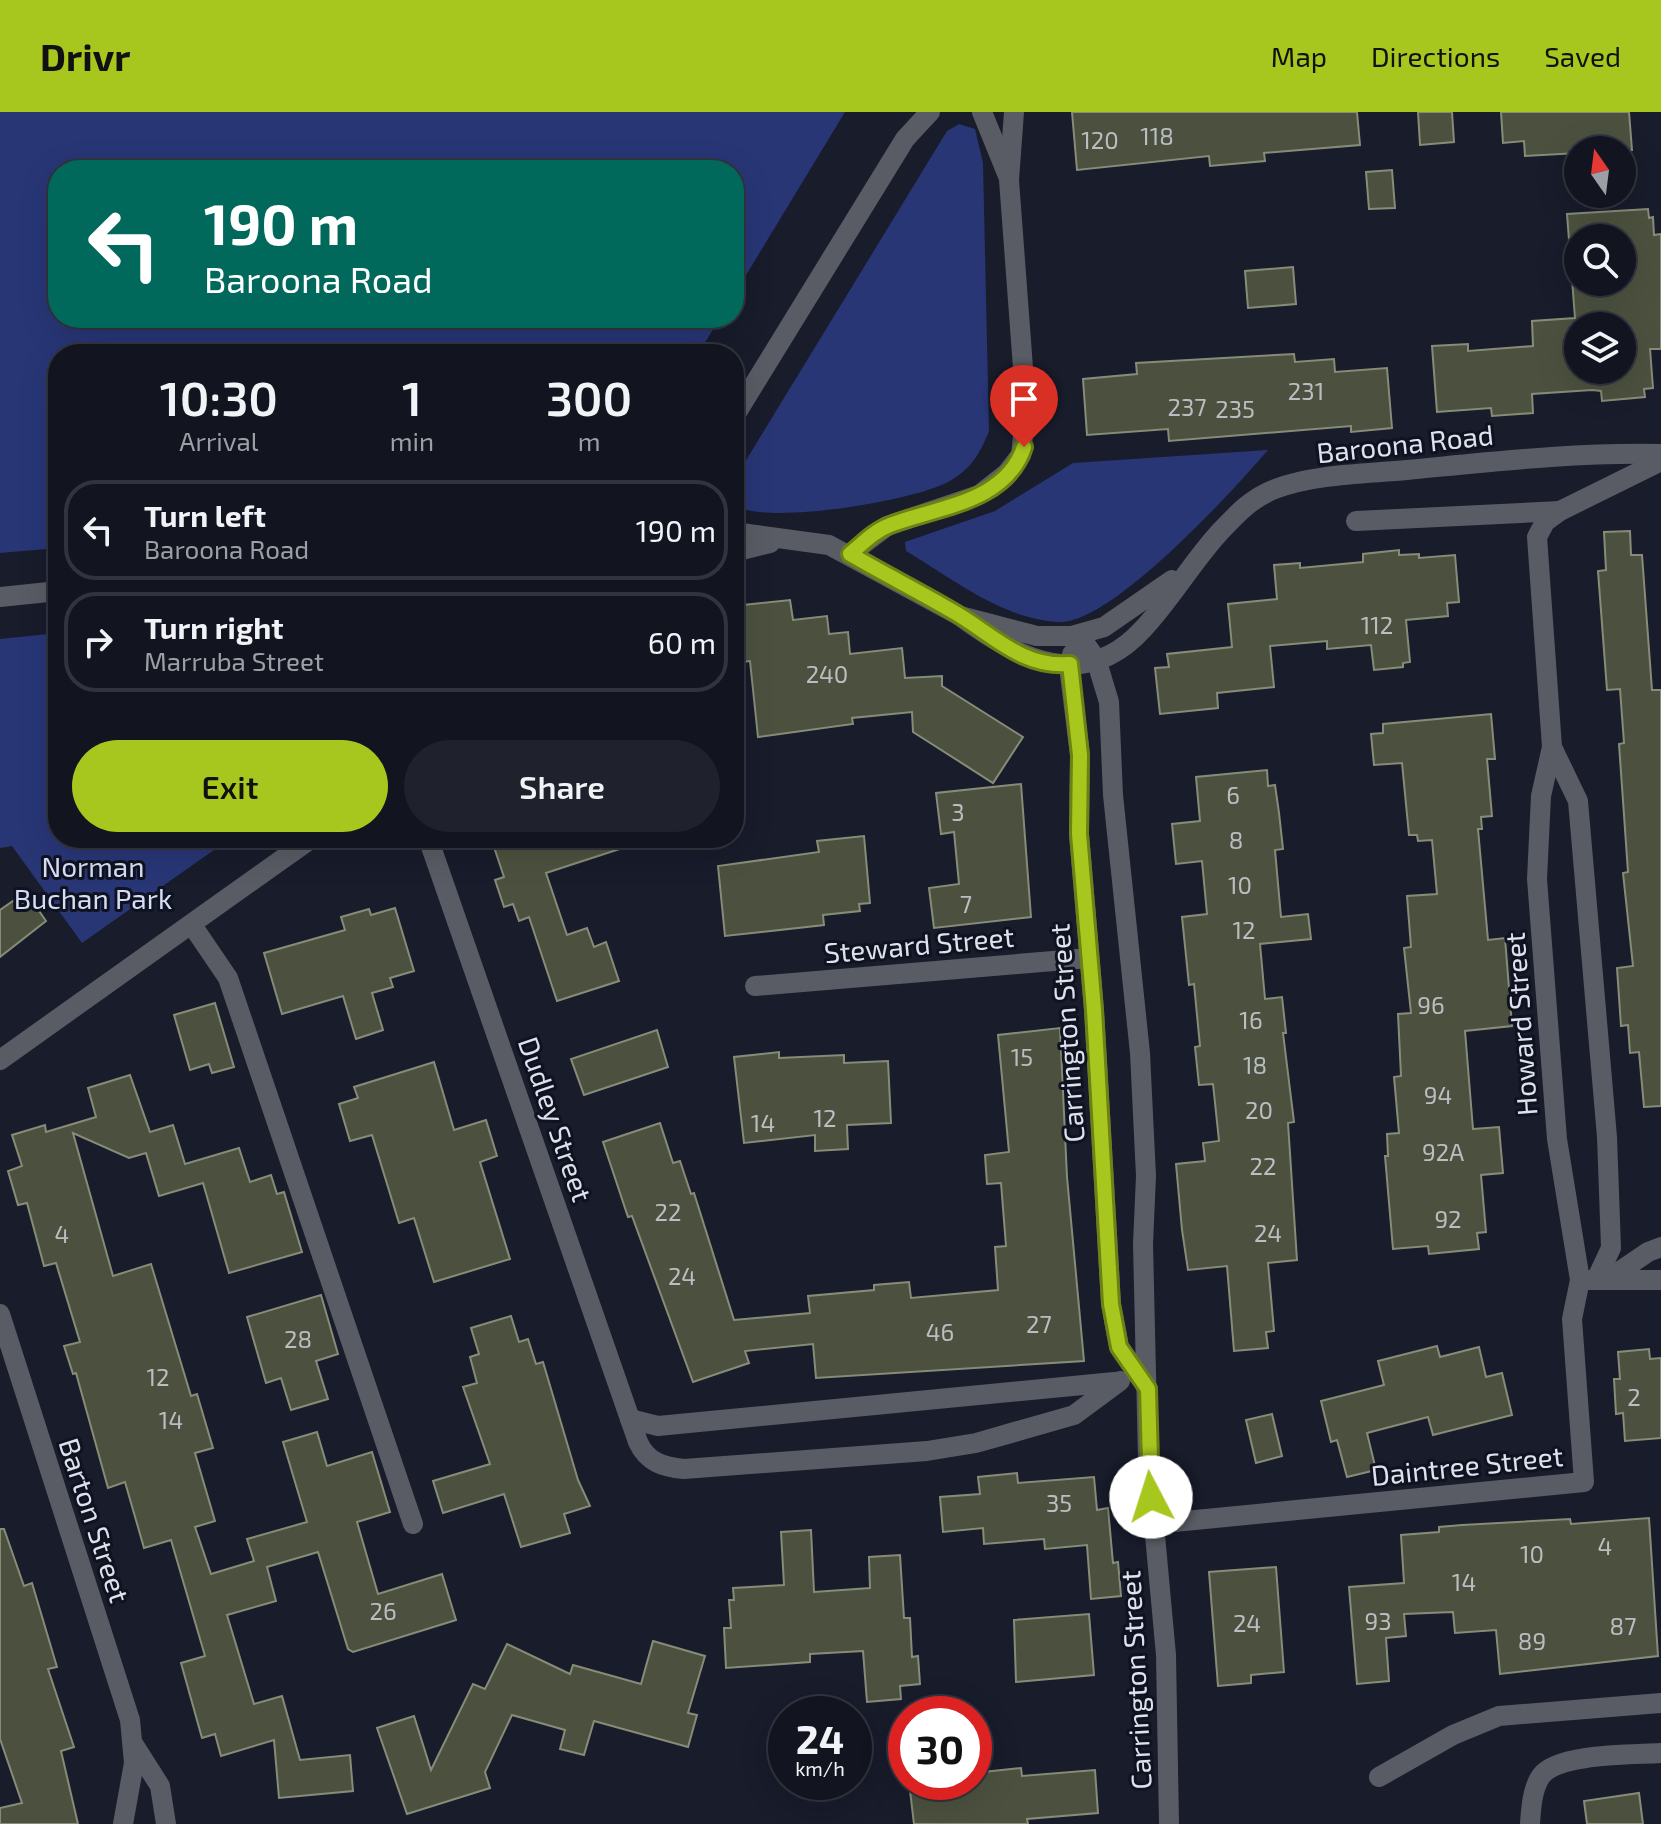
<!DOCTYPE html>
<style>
:root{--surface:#121520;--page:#1f222d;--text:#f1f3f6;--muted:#9c9fa5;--line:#31343e;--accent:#a7c71e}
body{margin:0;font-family:"Exo 2",sans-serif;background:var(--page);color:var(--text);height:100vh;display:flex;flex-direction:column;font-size:30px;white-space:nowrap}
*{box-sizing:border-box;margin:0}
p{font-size:26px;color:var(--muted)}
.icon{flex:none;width:44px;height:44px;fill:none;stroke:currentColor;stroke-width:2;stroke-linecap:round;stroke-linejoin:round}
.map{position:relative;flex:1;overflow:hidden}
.sheet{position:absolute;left:48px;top:232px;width:696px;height:504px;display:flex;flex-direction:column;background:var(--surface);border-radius:32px;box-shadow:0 8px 32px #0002,0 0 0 2px var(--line)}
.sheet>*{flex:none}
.guide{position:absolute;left:48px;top:48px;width:696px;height:168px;border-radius:32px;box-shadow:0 8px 32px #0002,0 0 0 2px var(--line);background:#00695c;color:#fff;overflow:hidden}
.needle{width:52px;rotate:346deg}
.buttons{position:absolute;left:1564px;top:24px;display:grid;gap:16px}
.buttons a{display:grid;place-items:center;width:72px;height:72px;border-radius:50%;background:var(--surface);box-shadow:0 8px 32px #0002,0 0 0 2px var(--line);font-size:40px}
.speed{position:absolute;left:768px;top:1584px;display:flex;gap:16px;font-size:40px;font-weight:700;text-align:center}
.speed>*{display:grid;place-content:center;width:104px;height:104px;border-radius:50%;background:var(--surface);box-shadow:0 8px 32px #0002,0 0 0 2px var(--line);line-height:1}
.speed small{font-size:20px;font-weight:400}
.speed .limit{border:12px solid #d22;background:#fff;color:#111}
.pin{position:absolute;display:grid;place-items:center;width:68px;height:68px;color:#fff;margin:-82px -34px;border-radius:50% 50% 50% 0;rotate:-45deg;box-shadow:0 0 8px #0007}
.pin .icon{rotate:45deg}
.me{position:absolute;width:88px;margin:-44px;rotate:355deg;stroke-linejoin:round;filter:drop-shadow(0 0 6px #0008)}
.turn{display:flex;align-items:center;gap:28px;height:168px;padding:0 24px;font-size:36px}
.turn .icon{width:104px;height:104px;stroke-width:2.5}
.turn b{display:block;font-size:56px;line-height:68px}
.eta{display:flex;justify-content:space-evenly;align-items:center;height:136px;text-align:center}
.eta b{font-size:48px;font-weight:600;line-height:56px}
.button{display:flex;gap:16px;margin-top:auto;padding:16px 24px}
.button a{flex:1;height:92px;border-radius:48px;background:var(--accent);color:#111;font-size:32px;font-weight:600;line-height:92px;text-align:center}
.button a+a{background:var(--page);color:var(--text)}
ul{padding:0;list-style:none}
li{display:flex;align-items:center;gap:24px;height:100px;margin:0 16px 12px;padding:0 8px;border:4px solid var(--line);border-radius:32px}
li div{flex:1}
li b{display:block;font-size:30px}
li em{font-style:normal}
header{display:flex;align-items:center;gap:48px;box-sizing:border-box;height:112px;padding:0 40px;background:var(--accent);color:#111}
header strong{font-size:38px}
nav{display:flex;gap:44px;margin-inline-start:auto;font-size:28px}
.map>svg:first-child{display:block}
.green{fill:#283676}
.building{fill:#4c513f;stroke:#868c78;stroke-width:2;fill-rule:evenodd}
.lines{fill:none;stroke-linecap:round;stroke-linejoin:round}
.minor{stroke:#595c64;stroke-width:20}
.route-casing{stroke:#6d8114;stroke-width:20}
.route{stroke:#a7c71e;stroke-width:14}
.labels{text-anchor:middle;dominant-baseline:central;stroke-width:6;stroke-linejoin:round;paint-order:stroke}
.number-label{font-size:24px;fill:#babec2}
.street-label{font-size:28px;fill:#dfe2ed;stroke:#0f1321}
.park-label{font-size:28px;fill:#d6ddf4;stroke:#0f1321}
</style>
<header>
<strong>Drivr</strong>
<nav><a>Map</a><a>Directions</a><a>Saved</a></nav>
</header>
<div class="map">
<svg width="1661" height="1712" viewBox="0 0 1661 1712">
<rect width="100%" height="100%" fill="#181c2b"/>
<g class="green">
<path d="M0 0H845L734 183V58H58V206H720L698 242H58V436L0 441Z"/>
<path d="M959 12 975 17 983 51 989 319C980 342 970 358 948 370 913 389 773 412 738 395L734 390V368L947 19Z"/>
<path d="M1268 338C1233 379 1112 511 1060 510 1005 509 950 465 906 439L905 430 995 399 1073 351Z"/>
<path d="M58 521V726H231L82 831 12 734 0 736V527Z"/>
</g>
<g class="building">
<path d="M1072 0H1357L1360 33 1264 41 1265 49 1210 54 1209 44 1077 58Z"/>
<path d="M1418 0H1452L1454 30 1420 33Z"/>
<path d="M1501 0H1629L1632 38 1525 44 1524 29 1503 31Z"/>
<path d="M1392 58 1395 96 1369 97 1366 60Z"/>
<path d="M1648 97 1649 106 1653 105 1654 123 1661 122V237H1650L1653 276 1644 277 1645 285 1602 289 1601 279 1592 278 1532 282 1533 301 1492 304 1491 296 1437 300 1432 234 1468 232V239L1533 234 1532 209 1575 206 1567 102ZM1578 126H1622V170H1578ZM1578 214H1622V258H1578Z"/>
<path d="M1293 155 1296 192 1248 196 1245 159Z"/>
<path d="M1294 242 1295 250 1334 247 1335 260 1387 256 1392 316 1351 320V314L1169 329 1168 317 1087 323 1083 267 1137 262 1136 251Z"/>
<path d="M1630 419 1631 443H1642L1652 578H1661V994L1644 995 1639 940 1630 941 1628 913 1621 914 1617 856 1633 854 1623 761 1628 760 1619 632 1624 631 1620 577 1607 578 1598 459 1606 458 1604 420Z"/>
<path d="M1399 438V443L1419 442V446L1455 443 1459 490 1447 491 1448 504 1406 508 1410 550 1403 551V555L1374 558 1371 533 1327 537V529L1270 534 1274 575 1217 581 1218 596 1160 602 1155 556 1169 555 1167 542 1232 535 1228 492 1277 487 1274 453 1300 451V456L1363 450V442Z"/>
<path d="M790 488 793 508 827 504 829 522 848 520 850 542 902 536 905 566 942 564V574L1023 625 993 671 913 620 912 600 852 606 853 612 758 625 750 549 734 551V494Z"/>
<path d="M1491 602 1495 647H1487L1492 704 1481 705 1482 717H1478L1488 828 1505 826 1512 914 1465 919 1473 1017 1499 1015 1503 1061 1481 1063 1486 1120 1477 1121 1479 1137 1429 1142 1428 1134 1393 1137 1385 1044H1388L1387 1022 1399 1021 1394 965 1401 964 1398 902 1411 901 1404 836 1411 835 1407 784 1437 782 1432 728 1418 729 1417 723H1409L1402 651 1374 653 1371 622 1383 621V612Z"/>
<path d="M1267 658 1268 674 1275 673 1279 701 1283 737 1275 738 1281 805 1308 802 1311 827 1260 832 1265 887 1282 885 1286 921H1283L1294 1010 1288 1011 1297 1148 1268 1151 1274 1219 1266 1220 1268 1236 1234 1239 1227 1154 1188 1158 1182 1118 1176 1052 1205 1049 1203 1031 1219 1029 1213 972 1199 973 1195 935 1200 934 1194 872 1189 873 1182 805 1207 802 1202 749 1176 752 1172 712 1200 709 1196 665Z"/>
<path d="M1021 672 1031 805 934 816 929 776 959 772 954 720 941 722 936 681Z"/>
<path d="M864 724 870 791 859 792 860 799 823 803 824 813 725 824 718 754 819 740 817 729Z"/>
<path d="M491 726H637L638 731 546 761 567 823 587 816 594 835 606 830 619 869 557 889 529 805 519 809 513 792 504 795 495 768 504 765Z"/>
<path d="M26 780 46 809 0 845V798Z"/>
<path d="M395 796 414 859 390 866 393 875 372 881 383 918 356 927 343 884 282 902 264 841 345 818 341 805 369 797 371 803Z"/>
<path d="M215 891 234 955 212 961 209 952 190 958 174 903Z"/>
<path d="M1060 916 1067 1065 1084 1249 816 1266 813 1232 745 1239 749 1251 693 1270 632 1104 628 1105 603 1030 660 1011 673 1051 680 1049 691 1082 694 1081 734 1208 810 1201 808 1184 874 1178V1173L909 1170 911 1186 998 1178 995 1135 1006 1134 1001 1071 987 1072 985 1043 1009 1040 998 923Z"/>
<path d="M657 918 668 955 584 983 571 947Z"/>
<path d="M779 940V946L844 943V951L888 949 891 1011 847 1013 848 1037 815 1039V1023L744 1031 734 945Z"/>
<path d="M434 950 454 1018 486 1008 497 1044 480 1050 510 1147 434 1170 414 1106 399 1111 372 1023 350 1029 339 992 358 986 354 975Z"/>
<path d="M130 963 150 1020 173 1013 185 1052 239 1036 250 1070 271 1063 277 1082 284 1080 302 1140 229 1161 203 1071 159 1084 146 1041 129 1046 73 1021 113 1164 151 1152 191 1284 197 1282 213 1336 195 1341 215 1409 195 1415 211 1462 254 1449 247 1427 307 1410 283 1330 317 1320 327 1354 372 1340 390 1400 357 1410 378 1482 442 1462 456 1508 353 1540 348 1537 318 1440 267 1455 276 1489 227 1503 254 1592 282 1584 300 1648 350 1643 353 1679 279 1686 274 1628 221 1644 215 1622 202 1626 181 1551 205 1544 171 1428 144 1436 125 1370 108 1376 76 1261 73 1262 64 1234 80 1230 56 1151 44 1154 27 1091 18 1093 8 1059 22 1054 12 1023 45 1013 46 1020 96 1005 88 976Z"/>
<path d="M321 1183 338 1242 316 1249 328 1287 291 1298 281 1266 266 1271 247 1205Z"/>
<path d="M511 1204 519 1230 528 1227 536 1252 543 1250 578 1368 590 1394 564 1402 570 1421 521 1435 504 1382 443 1401 433 1369 490 1352 463 1275 477 1271 470 1245 479 1242 471 1216Z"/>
<path d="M1437 1234 1440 1245 1479 1235 1486 1265 1502 1261 1512 1303 1433 1323 1428 1305 1367 1321 1376 1358 1347 1365 1337 1328 1331 1330 1321 1289 1384 1273 1378 1249Z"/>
<path d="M1649 1237 1650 1247 1661 1246V1326L1625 1329 1623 1301 1616 1302 1614 1267H1620L1618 1240Z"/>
<path d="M1272 1302 1282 1344 1256 1351 1246 1308Z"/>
<path d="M1017 1361 1018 1371 1094 1365 1097 1398 1108 1396 1113 1451 1118 1450 1121 1484 1091 1487 1087 1433 1045 1437 1044 1427 984 1432 983 1416 943 1420 940 1385 980 1382 978 1365Z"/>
<path d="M1649 1406 1658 1544 1500 1562 1496 1518 1455 1521 1453 1500 1404 1502 1406 1524 1386 1526 1389 1569 1357 1572 1349 1475 1404 1471 1401 1423 1439 1420V1415L1462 1413 1570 1407 1571 1412Z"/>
<path d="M0 1417H4L24 1474 32 1471 57 1555 48 1557 74 1635 61 1639 78 1712H0V1696L22 1691 0 1627Z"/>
<path d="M811 1418 814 1480 870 1476 869 1445 900 1443 904 1506H910L912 1545 918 1544 920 1572 900 1574 901 1587 867 1590 863 1539 810 1542V1550L726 1556 724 1516H731L729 1488H734L733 1476 784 1473 781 1420Z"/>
<path d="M1276 1455 1284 1560 1251 1563V1571L1218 1574 1209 1460Z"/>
<path d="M1089 1502 1094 1563 1016 1570 1014 1508Z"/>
<path d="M653 1529 705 1544 688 1601 697 1603 688 1635 594 1609 584 1643 560 1637 565 1618 512 1603 485 1660 490 1676 407 1702 377 1616 414 1604 431 1658 473 1572 485 1577 507 1532 570 1562 573 1553 641 1572Z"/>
<path d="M1021 1656 1022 1664 1095 1658 1098 1701 1027 1707 1028 1712H914L909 1670H974V1661Z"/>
<path d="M1639 1681 1643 1712H1587L1584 1689Z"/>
</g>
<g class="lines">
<g class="minor">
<path d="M982 0 1008 64"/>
<path d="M734 305 905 27 930 0"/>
<path d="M1356 409 1560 399"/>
<path d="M734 420 829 433 960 504 1037 524H1072L1104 515 1172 468"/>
<path d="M734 440 770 431"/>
<path d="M850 442 887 414 979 383 1007 361 1021 343 1026 296 1009 68 1014 0"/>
<path d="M0 485 58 479"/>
<path d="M960 504C1017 547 1085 581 1143 517 1171 487 1191 452 1218 422 1236 403 1251 386 1275 377 1315 362 1364 362 1407 358 1491 350 1576 340 1661 342"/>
<path d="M1079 523 1096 547 1109 590 1113 683 1140 941 1146 1064 1143 1132 1148 1347 1166 1543 1169 1712"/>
<path d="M1072 542 1070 563 1080 643 1079 722 1094 898 1111 1192 1119 1235 1148 1277"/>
<path d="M1552 635 1578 689 1607 1025 1611 1136 1596 1168"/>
<path d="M428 726 638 1330C647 1350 663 1355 684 1357L927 1339 976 1331 1074 1303 1120 1269"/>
<path d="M192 813 228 866 413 1412"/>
<path d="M755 874 1089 846"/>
<path d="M0 948 312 726"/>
<path d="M1585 1168H1661"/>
<path d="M1607 1168 1648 1140 1661 1135"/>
<path d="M0 1202 130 1608 134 1651 123 1712"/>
<path d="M630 1307 658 1314 1114 1270"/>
<path d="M1154 1412 1584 1370 1572 1207 1580 1168 1557 1027 1537 767 1541 684 1552 635 1537 425 1545 410 1560 399 1661 349"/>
<path d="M134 1633 160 1674 166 1712"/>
<path d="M1379 1665 1453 1623 1499 1604 1661 1591"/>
<path d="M1530 1712C1531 1697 1532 1677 1541 1664 1558 1641 1633 1643 1661 1641"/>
</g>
</g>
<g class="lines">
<g class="route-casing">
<path id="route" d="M1024 335C1006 391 936 395 890 413 874 419 862 432 850 442 886 463 924 482 959 503 995 525 1024 556 1070 552L1080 643 1079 722 1094 898 1111 1192 1119 1235 1148 1277 1151 1385"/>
</g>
<use href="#route" class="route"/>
</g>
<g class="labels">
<g class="number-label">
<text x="1157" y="23">118</text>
<text x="1100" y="27">120</text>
<text x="1306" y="278">231</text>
<text x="1187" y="294">237</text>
<text x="1235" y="296">235</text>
<text x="1377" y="512">112</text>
<text x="827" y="561">240</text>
<text x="1233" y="682">6</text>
<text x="958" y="699">3</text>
<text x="1236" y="727">8</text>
<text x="1240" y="772">10</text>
<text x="966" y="791">7</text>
<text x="1244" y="817">12</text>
<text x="1431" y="892">96</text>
<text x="1251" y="907">16</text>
<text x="1022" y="944">15</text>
<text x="1255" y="952">18</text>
<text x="1438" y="982">94</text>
<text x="1259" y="997">20</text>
<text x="825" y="1005">12</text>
<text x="763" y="1010">14</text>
<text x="1443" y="1039">92A</text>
<text x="1263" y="1053">22</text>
<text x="668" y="1099">22</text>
<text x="1448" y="1106">92</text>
<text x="1268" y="1120">24</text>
<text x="62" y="1121">4</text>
<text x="682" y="1163">24</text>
<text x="1039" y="1211">27</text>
<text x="940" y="1219">46</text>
<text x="298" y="1226">28</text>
<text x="158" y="1264">12</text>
<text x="1634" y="1284">2</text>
<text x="171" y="1307">14</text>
<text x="1059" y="1390">35</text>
<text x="1605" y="1433">4</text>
<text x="1532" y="1441">10</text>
<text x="1464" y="1469">14</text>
<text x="383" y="1498">26</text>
<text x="1378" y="1508">93</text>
<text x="1247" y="1510">24</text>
<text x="1623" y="1513">87</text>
<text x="1532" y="1528">89</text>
</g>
<g class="street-label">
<text transform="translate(1405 331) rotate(-6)">Baroona Road</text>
<text transform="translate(919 832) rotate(-5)">Steward Street</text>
<text transform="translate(1520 912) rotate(-94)">Howard Street</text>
<text transform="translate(1066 921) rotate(-94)">Carrington Street</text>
<text transform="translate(556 1007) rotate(71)">Dudley Street</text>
<text transform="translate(1467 1353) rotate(-6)">Daintree Street</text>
<text transform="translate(95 1408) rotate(72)">Barton Street</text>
<text transform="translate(1135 1568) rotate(-93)">Carrington Street</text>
</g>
<g class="park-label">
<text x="93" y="754">Norman<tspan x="93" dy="32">Buchan Park</tspan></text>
</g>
</g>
</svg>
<div class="buttons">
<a><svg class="needle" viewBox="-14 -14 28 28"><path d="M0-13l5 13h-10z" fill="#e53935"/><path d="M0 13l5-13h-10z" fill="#9c9fa5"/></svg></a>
<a><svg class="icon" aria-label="search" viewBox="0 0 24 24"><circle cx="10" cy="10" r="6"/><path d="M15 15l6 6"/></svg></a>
<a><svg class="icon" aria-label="layers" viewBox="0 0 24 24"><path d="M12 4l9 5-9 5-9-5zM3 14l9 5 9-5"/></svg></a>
</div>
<div class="speed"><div>24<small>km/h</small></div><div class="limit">30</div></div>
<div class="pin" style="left:1024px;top:335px;background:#d93025"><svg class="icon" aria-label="arrive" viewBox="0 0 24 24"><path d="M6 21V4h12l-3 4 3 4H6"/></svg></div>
<svg class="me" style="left:1151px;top:1385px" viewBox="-20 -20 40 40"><circle r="19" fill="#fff"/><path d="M0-13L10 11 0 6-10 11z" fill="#a7c71e"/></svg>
<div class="guide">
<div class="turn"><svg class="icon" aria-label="left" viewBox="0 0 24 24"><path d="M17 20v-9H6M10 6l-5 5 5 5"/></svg><div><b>190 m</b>Baroona Road</div></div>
</div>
<section class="sheet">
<div class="eta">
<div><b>10:30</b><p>Arrival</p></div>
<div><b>1</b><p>min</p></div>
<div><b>300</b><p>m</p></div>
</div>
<ul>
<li><svg class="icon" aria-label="left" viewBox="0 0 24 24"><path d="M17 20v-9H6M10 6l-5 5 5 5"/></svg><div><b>Turn left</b><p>Baroona Road</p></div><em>190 m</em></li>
<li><svg class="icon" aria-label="right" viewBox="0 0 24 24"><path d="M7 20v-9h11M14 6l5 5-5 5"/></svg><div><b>Turn right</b><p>Marruba Street</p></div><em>60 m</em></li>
</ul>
<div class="button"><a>Exit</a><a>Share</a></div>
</section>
</div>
